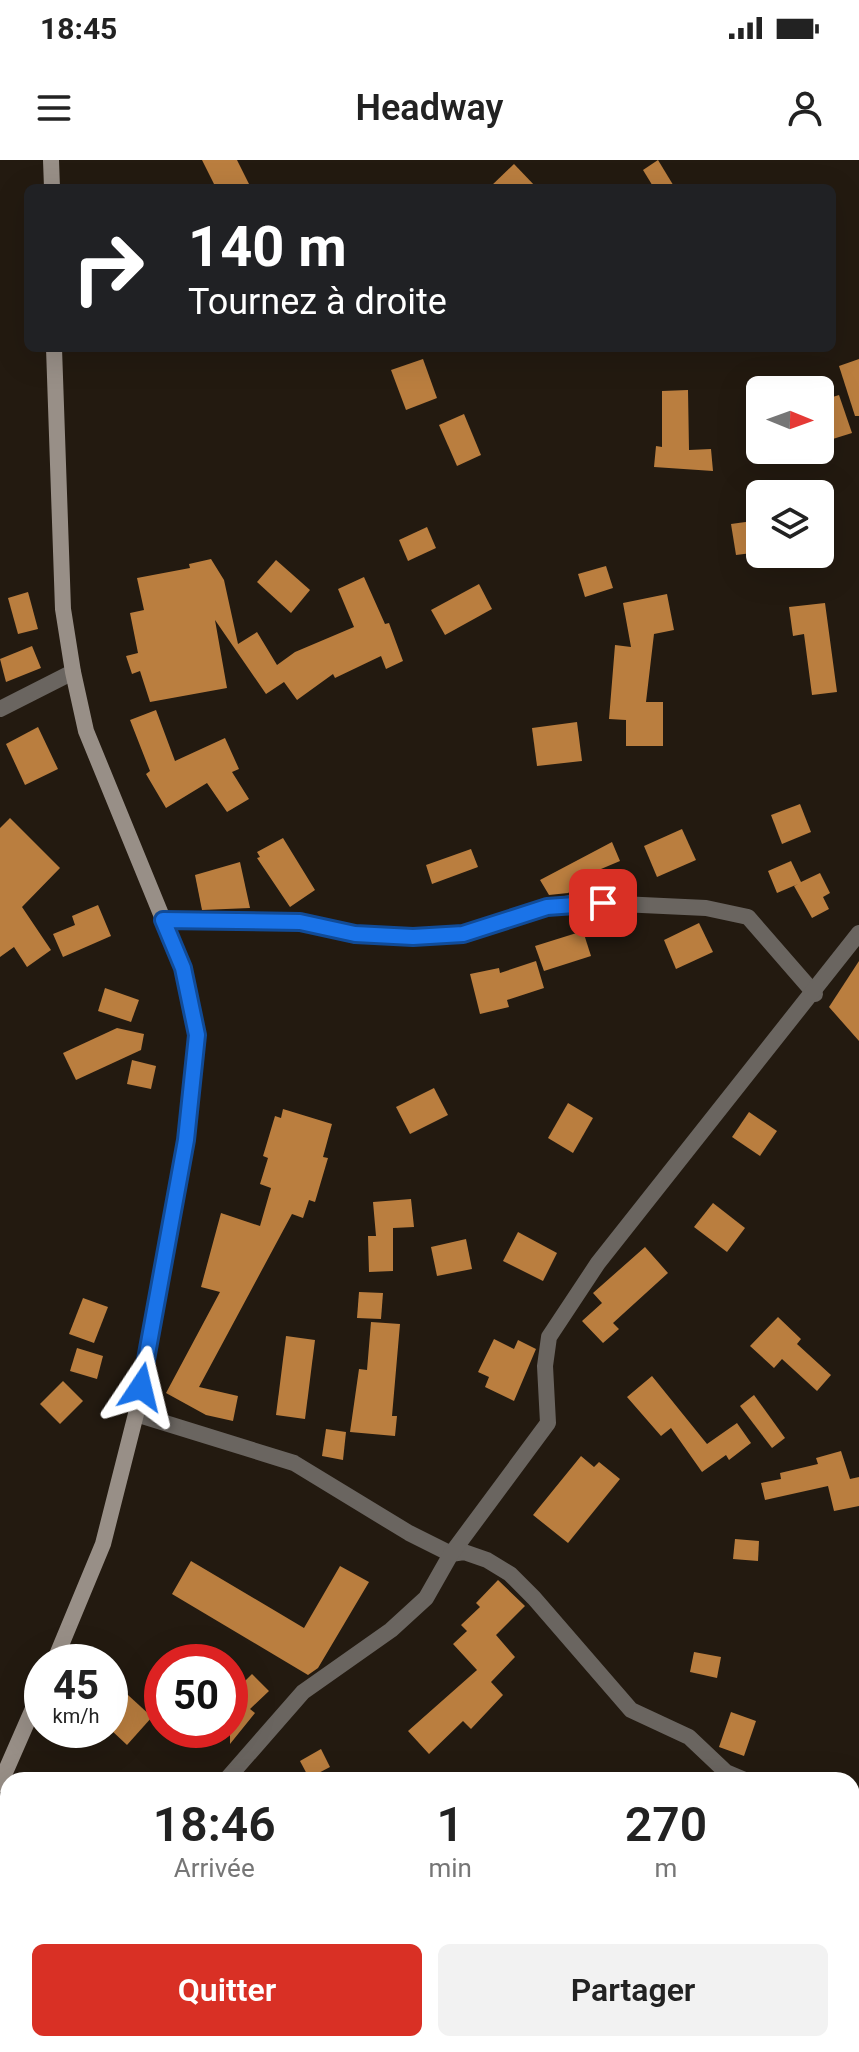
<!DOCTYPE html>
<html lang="fr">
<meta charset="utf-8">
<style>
:root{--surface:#fff;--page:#f2f2f2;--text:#222;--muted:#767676;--accent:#d93025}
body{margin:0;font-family:Roboto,sans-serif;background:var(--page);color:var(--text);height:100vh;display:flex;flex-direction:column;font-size:30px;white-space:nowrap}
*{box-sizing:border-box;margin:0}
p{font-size:26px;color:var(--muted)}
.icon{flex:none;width:44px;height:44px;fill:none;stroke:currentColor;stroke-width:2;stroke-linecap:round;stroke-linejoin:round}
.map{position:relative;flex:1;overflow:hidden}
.sheet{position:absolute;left:0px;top:1612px;width:860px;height:280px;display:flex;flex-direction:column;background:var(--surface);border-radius:24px 24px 0 0;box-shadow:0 8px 32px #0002}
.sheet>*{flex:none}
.top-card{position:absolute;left:24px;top:24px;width:812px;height:168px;border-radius:12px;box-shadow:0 8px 32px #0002;background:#202124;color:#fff;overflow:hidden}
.needle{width:52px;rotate:91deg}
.tools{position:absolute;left:746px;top:216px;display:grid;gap:16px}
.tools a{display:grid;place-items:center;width:88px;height:88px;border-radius:12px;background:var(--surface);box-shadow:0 8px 32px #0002;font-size:40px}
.speed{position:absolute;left:24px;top:1484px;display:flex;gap:16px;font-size:40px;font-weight:700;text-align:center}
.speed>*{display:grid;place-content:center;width:104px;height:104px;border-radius:50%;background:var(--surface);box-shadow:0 8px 32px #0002;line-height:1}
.speed small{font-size:20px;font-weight:400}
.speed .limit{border:12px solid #d22;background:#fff;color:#111}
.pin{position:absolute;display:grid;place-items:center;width:68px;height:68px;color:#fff;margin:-34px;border-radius:16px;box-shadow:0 4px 12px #0006}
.me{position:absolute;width:88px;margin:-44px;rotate:10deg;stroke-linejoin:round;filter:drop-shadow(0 0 6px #0008)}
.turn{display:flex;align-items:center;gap:28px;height:168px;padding:0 32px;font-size:36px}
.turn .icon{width:104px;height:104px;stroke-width:2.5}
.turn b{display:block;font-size:56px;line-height:68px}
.eta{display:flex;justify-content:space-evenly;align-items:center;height:136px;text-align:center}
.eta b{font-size:48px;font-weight:600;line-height:56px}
.cta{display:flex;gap:16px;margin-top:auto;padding:16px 32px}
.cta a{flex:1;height:92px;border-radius:12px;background:var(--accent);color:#fff;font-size:32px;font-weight:600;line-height:92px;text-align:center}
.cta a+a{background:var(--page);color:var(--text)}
.status{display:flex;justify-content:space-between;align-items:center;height:56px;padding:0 40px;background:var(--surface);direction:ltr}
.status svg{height:22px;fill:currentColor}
header{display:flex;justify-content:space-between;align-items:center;height:104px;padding:0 32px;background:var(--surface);font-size:36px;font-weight:600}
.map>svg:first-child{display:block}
.building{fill:#ba7e3f}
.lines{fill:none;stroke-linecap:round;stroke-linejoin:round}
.minor{stroke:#6a6560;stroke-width:16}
.secondary{stroke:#988f87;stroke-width:16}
.route-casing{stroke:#114b97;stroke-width:20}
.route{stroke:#1a73e8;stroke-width:14}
</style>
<div class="status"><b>18:45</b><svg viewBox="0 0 49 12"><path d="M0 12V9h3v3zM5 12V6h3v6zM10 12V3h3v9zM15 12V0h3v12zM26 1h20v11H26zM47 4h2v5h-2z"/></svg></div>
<header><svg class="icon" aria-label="menu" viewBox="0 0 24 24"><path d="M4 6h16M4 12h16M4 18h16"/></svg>Headway<svg class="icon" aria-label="person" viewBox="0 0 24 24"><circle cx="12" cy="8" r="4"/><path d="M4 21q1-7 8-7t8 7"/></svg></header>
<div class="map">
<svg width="859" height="1892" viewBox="0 0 859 1892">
<rect width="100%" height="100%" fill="#231a10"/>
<g class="building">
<path d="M202 0H237L251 28H216Z"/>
<path d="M658 0 675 28H654L643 10Z"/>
<path d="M514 4 537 28H489Z"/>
<path d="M423 199 437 238 406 250 391 210Z"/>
<path d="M859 199V256H855L839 206Z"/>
<path d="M688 230 689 290 711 289 713 311 654 307 656 286 662 287V231Z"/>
<path d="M839 235 852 273 820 283V241Z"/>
<path d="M464 254 481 295 457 306 439 265Z"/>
<path d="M760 360V392L736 395 731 364Z"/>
<path d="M427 367 436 388 408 401 399 380Z"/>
<path d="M211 399 224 420 238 484 257 472 277 505 295 492 354 467 338 429 364 417 385 464 389 463 403 501 386 509 381 496 335 518 333 514 297 540 284 522 266 534 215 460 227 528 150 542 140 511 132 514 126 496 138 493 130 453 144 450 137 418 190 408 189 404Z"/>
<path d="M276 400 310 430 291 453 257 422Z"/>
<path d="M606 406 613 428 585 437 578 414Z"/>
<path d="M479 424 492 449 445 475 431 450Z"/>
<path d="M28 432 38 469 18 474 8 438Z"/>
<path d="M667 434 674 470 654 474 646 542H663V586H626V560L609 559 615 485 631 487 623 443Z"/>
<path d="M825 443 837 532 812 535 804 474 793 476 789 447Z"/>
<path d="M32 486 41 508 6 522 0 499Z"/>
<path d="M156 550 175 601 225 578 239 609 232 612 249 639 227 652 207 623 166 648 146 614 150 611 130 560Z"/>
<path d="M577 562 582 601 537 606 532 568Z"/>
<path d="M38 567 58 609 25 625 6 584Z"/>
<path d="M800 644 811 672 782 684 771 655Z"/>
<path d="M10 658 60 708 22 747 51 790 27 807 14 787 0 797V668Z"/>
<path d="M682 669 696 700 657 717 644 686Z"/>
<path d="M283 678 315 730 290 747 257 698 260 697 257 692Z"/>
<path d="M612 682 620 701 582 717 585 722 568 733 549 735 540 720Z"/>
<path d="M471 689 478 707 432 724 426 705Z"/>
<path d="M791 701 801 722 820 713 830 733 823 737 829 749 812 758 794 726 798 724 777 733 768 711Z"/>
<path d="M240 702 250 748 202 750 195 715Z"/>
<path d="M98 745 111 776 63 797 53 774 75 765 72 756Z"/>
<path d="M699 763 713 792 676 809 664 780Z"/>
<path d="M583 771 591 796 544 811 535 786Z"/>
<path d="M536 801 544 828 507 840 509 847 480 854 470 814 499 808 500 813Z"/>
<path d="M859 801V881L829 847Z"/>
<path d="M105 828 139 840 131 862 98 851Z"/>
<path d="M117 868 144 874 141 890 76 920 63 893Z"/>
<path d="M132 900 156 906 151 929 127 924Z"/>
<path d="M434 928 448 955 410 974 396 947Z"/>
<path d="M568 943 593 958 573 993 548 978Z"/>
<path d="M283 949 332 964 323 997 328 998 315 1042 309 1040 303 1058 292 1054 199 1227 238 1236 233 1261 206 1255 166 1233 220 1132 201 1127 221 1053 260 1066 271 1028 260 1024 268 998 263 996 275 956 281 958Z"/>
<path d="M749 952 777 971 760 996 732 977Z"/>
<path d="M411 1039 414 1067 393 1068V1111L369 1112 368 1076H376L373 1042Z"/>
<path d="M713 1043 745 1068 727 1092 694 1067Z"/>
<path d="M518 1072 557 1093 543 1121 503 1101Z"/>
<path d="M466 1079 472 1109 437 1116 431 1087Z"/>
<path d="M645 1087 668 1113 613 1163 619 1169 603 1183 582 1161 602 1143 593 1133Z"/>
<path d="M359 1132 383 1133 381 1159 357 1158Z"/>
<path d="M83 1138 108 1147 94 1183 69 1174Z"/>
<path d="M778 1157 801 1179 797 1184 831 1215 817 1231 782 1199 774 1208 750 1186Z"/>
<path d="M371 1162 400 1164 392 1256H397L395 1276 350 1272 359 1209 367 1210Z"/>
<path d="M286 1176 315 1180 305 1259 276 1255Z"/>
<path d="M494 1179 514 1189 518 1180 536 1189 514 1241 485 1227 489 1217 478 1212Z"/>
<path d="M77 1188 103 1196 97 1219 70 1211Z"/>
<path d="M652 1216 707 1284 737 1263 751 1283 729 1300 726 1295 702 1312 671 1268 661 1276 627 1237Z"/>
<path d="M63 1221 83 1241 60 1264 40 1244Z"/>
<path d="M754 1235 785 1278 772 1288 740 1246Z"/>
<path d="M326 1269 346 1272 343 1300 322 1296Z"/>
<path d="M841 1291 850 1319 859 1317V1346L834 1351 828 1326 765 1340 761 1323 781 1319 780 1313 818 1304 816 1298Z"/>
<path d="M581 1296 594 1307 599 1302 620 1319 568 1383 533 1355Z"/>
<path d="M735 1379 759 1381 758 1401 733 1399Z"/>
<path d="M191 1401 304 1468 340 1406 369 1422 318 1508 308 1515 172 1434Z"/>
<path d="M498 1420 525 1446 496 1475 515 1497 491 1522 503 1535 471 1569 463 1561 429 1594 408 1571 477 1510 453 1484 467 1471 461 1465 480 1447 476 1443Z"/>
<path d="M694 1492 721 1497 717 1518 690 1512Z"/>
<path d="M230 1510 244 1522 252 1514 269 1531 250 1549 255 1553 230 1584Z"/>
<path d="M128 1535 152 1557 127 1585 110 1569V1555Z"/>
<path d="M731 1552 756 1561 744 1596 719 1587Z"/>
<path d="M321 1589 330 1607 309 1618 300 1601Z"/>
</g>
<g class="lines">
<g class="minor">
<path d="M0 549 73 512"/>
<path d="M163 760 300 762 355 774 413 777 463 774 547 747 578 742 706 748 748 757 815 834"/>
<path d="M136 1254 294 1303 409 1373 451 1394 464 1392 487 1400 510 1414 534 1438 631 1550 689 1577 726 1612 745 1620"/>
<path d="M226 1620 303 1532 391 1470 426 1438 451 1394 548 1263 545 1206 549 1177 598 1103 859 773"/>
<path d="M852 1654H859"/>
<path d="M0 1772 8 1774"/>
</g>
<g class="secondary">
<path d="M51 0 52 28"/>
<path d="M54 1502 103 1384 136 1254 186 980 197 875 183 808 86 571 73 512 63 449 54 188"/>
<path d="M0 1624 42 1528"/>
</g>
</g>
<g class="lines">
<g class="route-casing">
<path id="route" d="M141 1227 186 980 197 875 183 808 163 760 300 762 355 774 413 777 463 774 547 747 603 743"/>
</g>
<use href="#route" class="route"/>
</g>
</svg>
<div class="tools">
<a><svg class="needle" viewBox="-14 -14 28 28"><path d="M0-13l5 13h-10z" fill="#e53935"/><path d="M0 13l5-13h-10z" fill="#767676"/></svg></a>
<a><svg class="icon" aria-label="layers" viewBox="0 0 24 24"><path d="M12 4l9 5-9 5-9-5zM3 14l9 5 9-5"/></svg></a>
</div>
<div class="speed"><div>45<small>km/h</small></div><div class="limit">50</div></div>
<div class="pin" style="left:603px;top:743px;background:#d93025"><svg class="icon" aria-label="arrive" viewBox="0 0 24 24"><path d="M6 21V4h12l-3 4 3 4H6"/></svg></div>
<svg class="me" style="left:141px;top:1227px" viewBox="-20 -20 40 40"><path d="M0-17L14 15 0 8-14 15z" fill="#1a73e8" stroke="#fff" stroke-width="4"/></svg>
<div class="top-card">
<div class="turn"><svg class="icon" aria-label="right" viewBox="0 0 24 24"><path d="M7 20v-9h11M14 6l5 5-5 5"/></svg><div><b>140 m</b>Tournez à droite</div></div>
</div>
<section class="sheet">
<div class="eta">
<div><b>18:46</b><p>Arrivée</p></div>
<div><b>1</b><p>min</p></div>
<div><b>270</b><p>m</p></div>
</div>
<div class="cta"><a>Quitter</a><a>Partager</a></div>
</section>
</div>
